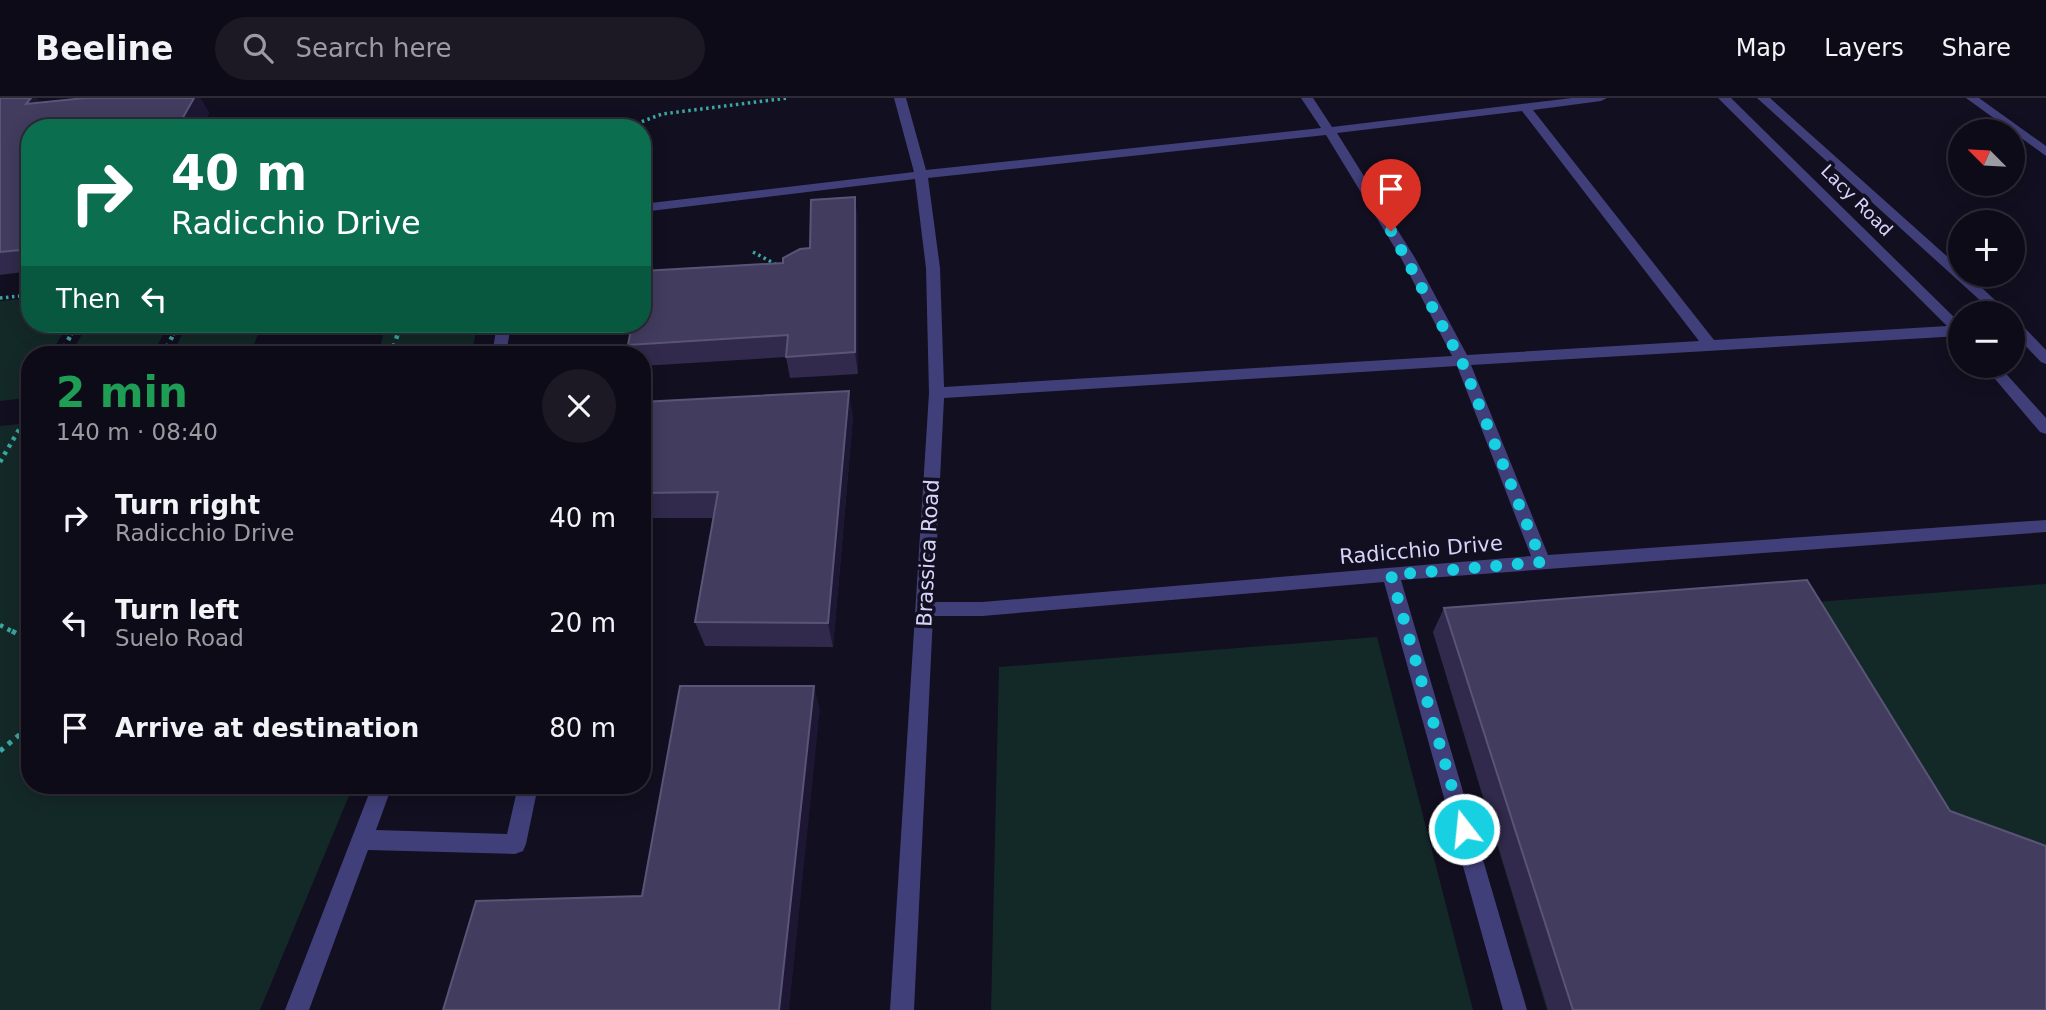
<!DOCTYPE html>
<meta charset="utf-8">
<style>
:root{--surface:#0e0b18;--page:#1c1925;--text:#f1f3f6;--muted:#9b9ba2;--line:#2e2b37}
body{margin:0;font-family:"DejaVu Sans",sans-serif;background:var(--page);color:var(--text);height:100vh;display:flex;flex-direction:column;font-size:26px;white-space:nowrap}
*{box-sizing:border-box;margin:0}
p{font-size:23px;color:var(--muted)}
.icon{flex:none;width:38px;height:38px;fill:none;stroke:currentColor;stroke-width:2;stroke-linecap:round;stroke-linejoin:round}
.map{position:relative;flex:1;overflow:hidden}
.drawer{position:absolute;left:21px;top:248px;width:630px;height:448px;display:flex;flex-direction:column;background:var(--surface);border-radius:28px;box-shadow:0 4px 18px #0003,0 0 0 2px var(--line)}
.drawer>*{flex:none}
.top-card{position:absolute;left:21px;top:21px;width:630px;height:214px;border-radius:28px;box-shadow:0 4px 18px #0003,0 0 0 2px var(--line);background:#0b6e4f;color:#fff;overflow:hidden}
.needle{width:46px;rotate:294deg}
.fabs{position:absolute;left:1948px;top:21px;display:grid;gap:14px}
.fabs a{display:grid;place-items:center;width:77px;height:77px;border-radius:50%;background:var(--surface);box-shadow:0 4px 18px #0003,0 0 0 2px var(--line);font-size:35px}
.pin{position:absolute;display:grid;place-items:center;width:60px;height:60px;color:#fff;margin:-72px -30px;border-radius:50% 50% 50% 0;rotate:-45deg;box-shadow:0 0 7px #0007}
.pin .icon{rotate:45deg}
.me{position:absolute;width:77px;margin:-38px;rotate:344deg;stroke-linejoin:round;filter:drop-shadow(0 0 5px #0008)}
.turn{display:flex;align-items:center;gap:24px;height:147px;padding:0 35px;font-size:32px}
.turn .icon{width:91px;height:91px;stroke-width:2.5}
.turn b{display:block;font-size:49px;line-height:60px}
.then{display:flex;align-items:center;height:66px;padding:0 35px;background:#0003;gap:14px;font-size:26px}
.round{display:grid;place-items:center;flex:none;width:74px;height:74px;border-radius:37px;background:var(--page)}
.headline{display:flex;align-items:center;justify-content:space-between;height:119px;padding:0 35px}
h1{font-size:42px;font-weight:800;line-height:52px;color:#1e9e55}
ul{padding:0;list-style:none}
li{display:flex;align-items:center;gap:21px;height:105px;padding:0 35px}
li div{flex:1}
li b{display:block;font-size:26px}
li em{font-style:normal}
header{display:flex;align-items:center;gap:42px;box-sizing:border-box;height:98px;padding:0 35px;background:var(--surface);border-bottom:2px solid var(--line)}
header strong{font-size:33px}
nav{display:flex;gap:38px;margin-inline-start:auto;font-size:24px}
.search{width:490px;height:63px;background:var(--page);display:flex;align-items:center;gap:18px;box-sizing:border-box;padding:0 24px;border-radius:38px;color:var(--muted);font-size:26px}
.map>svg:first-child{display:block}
.green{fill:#132928}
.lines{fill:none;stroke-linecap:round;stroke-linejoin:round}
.path-far2{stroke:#3aa7a0;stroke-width:3.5;stroke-dasharray:2.5 3.5;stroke-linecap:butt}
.path-far1{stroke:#3aa7a0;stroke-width:4.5;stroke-dasharray:3.5 5;stroke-linecap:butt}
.path{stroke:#3aa7a0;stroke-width:5;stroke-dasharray:4.5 6;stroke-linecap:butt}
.minor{fill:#413f7a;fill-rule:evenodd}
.wall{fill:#312a4c}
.shaded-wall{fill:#1d1733}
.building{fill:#423c5f;stroke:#5a5477;stroke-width:2}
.route{stroke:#17d1e3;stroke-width:12;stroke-dasharray:0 21.6}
.labels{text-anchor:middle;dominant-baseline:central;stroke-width:7;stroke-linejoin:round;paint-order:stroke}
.far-street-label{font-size:18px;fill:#d7d3fb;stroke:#120f20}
.street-label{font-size:21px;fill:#d7d3fb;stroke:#120f20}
</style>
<header>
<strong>Beeline</strong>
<div class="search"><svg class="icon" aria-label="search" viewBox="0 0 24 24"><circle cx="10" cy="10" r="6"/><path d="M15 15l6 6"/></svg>Search here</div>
<nav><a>Map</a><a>Layers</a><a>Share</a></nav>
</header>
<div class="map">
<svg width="2046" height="912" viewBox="0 0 2046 912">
<rect width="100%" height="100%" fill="#120f20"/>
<g class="green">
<path d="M30 200V226H68L50 257H30V293L26 300 0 303V203Z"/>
<path d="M88 226H168L153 257H70Z"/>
<path d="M187 226H262L250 257H172Z"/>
<path d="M386 226H477L472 257H378Z"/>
<path d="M30 325V688H353L260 912H0V328Z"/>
<path d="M2046 486V912H1547L1433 534Z"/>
<path d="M1377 539 1473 912H991L999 569Z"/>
</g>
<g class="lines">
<g class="path-far2">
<path d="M625 30 662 16 788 0"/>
<path d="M753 154 777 167"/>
<path d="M0 200 30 197"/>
<path d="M71 237 77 226"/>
<path d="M173 237 178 226"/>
<path d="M398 237 401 226"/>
</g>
<g class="path-far1">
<path d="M60 257 72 235"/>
<path d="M163 257 174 235"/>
<path d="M391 257 398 235"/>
<path d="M0 364 30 313"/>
<path d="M0 527 15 535"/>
</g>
<g class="path">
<path d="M12 533 30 543"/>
<path d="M0 653 30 628"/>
</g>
<g class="minor">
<path d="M894 0H906L926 72 1321 30 1301 0H1313L1332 29 1572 0H1607L1601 3 1533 12 1714 242 1947 228 1718 0H1731L1960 225V238L1471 267 1548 457 2046 422V434L1401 482 1527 912H1503L1384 484 982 518H933L914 912H890L929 295 926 170 915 81 642 114V106L914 74ZM1522 13 1699 243 1467 257 1415 160 1337 35ZM1326 37 1401 160 1452 258 944 289 940 170 928 80ZM1457 268 1531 458 982 504H934L944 300Z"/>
<path d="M1757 0H1770L1960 170V177H1968L2009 215H1994Z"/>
<path d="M1966 0H1979L2046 48V58Z"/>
<path d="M2012 221 2017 222 2046 252V266L2041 264 2012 234Z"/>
<path d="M497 226H511L506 257H492Z"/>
<path d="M1984 268H1999L2046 320V336L2040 334Z"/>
<path d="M372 688H392L376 732 507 736 518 688H538L526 746 523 753 515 756 368 752 309 912H285Z"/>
</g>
</g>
<g class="wall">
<path d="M0 0 41 4 85 0H200L209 15 201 30H30V173L0 177Z"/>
<path d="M858 120V276L790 280 786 259 642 268V257H631L628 247 810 150Z"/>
<path d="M642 304 853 319 833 549 705 548 695 524 714 420H642Z"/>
<path d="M1444 510 1950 713 2046 912H1548L1433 534Z"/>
</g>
<g class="shaded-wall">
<path d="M31 0H37L48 16 26 6Z"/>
<path d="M194 0H200L209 15 201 30H177Z"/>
<path d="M855 99 858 120V276L855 254Z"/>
<path d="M849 293 853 319 833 549 828 525Z"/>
<path d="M814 588 820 611 789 912H779Z"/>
</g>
<g class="building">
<path d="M0 0H31L26 6 85 0H194L177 30H30V151L0 154Z"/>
<path d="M855 99V254L786 259 788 237 628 247 632 226H642L643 173 783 165V160L800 151 810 150 811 102Z"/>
<path d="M849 293 828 525 695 524 718 394 642 395V304Z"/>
<path d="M1807 482 1950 713 2046 748V912H1573L1444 510Z"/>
<path d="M680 588H814L779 912H443L476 803 642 798Z"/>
</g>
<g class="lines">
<path class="route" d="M1391 133 1462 264 1542 464 1391 477 1464 731"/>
</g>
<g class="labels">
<g class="far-street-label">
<text transform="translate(1857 102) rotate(45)">Lacy Road</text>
</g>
<g class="street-label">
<text transform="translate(1421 452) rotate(-5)">Radicchio Drive</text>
<text transform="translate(928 455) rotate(-87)">Brassica Road</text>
</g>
</g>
</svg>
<div class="fabs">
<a><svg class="needle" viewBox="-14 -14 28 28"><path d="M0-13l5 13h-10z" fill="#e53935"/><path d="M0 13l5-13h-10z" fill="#9b9ba2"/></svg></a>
<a>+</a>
<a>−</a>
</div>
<div class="pin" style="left:1391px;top:133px;background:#d93025"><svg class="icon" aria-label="arrive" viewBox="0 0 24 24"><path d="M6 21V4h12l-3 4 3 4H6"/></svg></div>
<svg class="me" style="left:1464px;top:731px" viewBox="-20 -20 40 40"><circle r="17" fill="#17d1e3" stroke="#fff" stroke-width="3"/><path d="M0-11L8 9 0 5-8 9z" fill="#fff"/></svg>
<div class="top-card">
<div class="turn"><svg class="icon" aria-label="right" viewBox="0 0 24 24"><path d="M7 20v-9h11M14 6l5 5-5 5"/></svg><div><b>40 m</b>Radicchio Drive</div></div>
<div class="then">Then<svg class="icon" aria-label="left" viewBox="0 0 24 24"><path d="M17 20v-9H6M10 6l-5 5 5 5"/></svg></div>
</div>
<section class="drawer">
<div class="headline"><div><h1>2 min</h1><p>140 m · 08:40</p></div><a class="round"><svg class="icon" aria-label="close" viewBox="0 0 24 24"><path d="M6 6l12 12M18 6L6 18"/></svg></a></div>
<ul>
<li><svg class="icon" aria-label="right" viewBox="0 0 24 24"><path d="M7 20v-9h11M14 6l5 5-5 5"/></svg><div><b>Turn right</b><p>Radicchio Drive</p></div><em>40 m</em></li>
<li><svg class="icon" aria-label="left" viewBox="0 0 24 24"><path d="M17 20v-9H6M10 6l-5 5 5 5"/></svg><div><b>Turn left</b><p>Suelo Road</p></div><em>20 m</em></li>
<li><svg class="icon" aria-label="arrive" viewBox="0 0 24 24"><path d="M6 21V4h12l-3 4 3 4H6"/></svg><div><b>Arrive at destination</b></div><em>80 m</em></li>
</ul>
</section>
</div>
